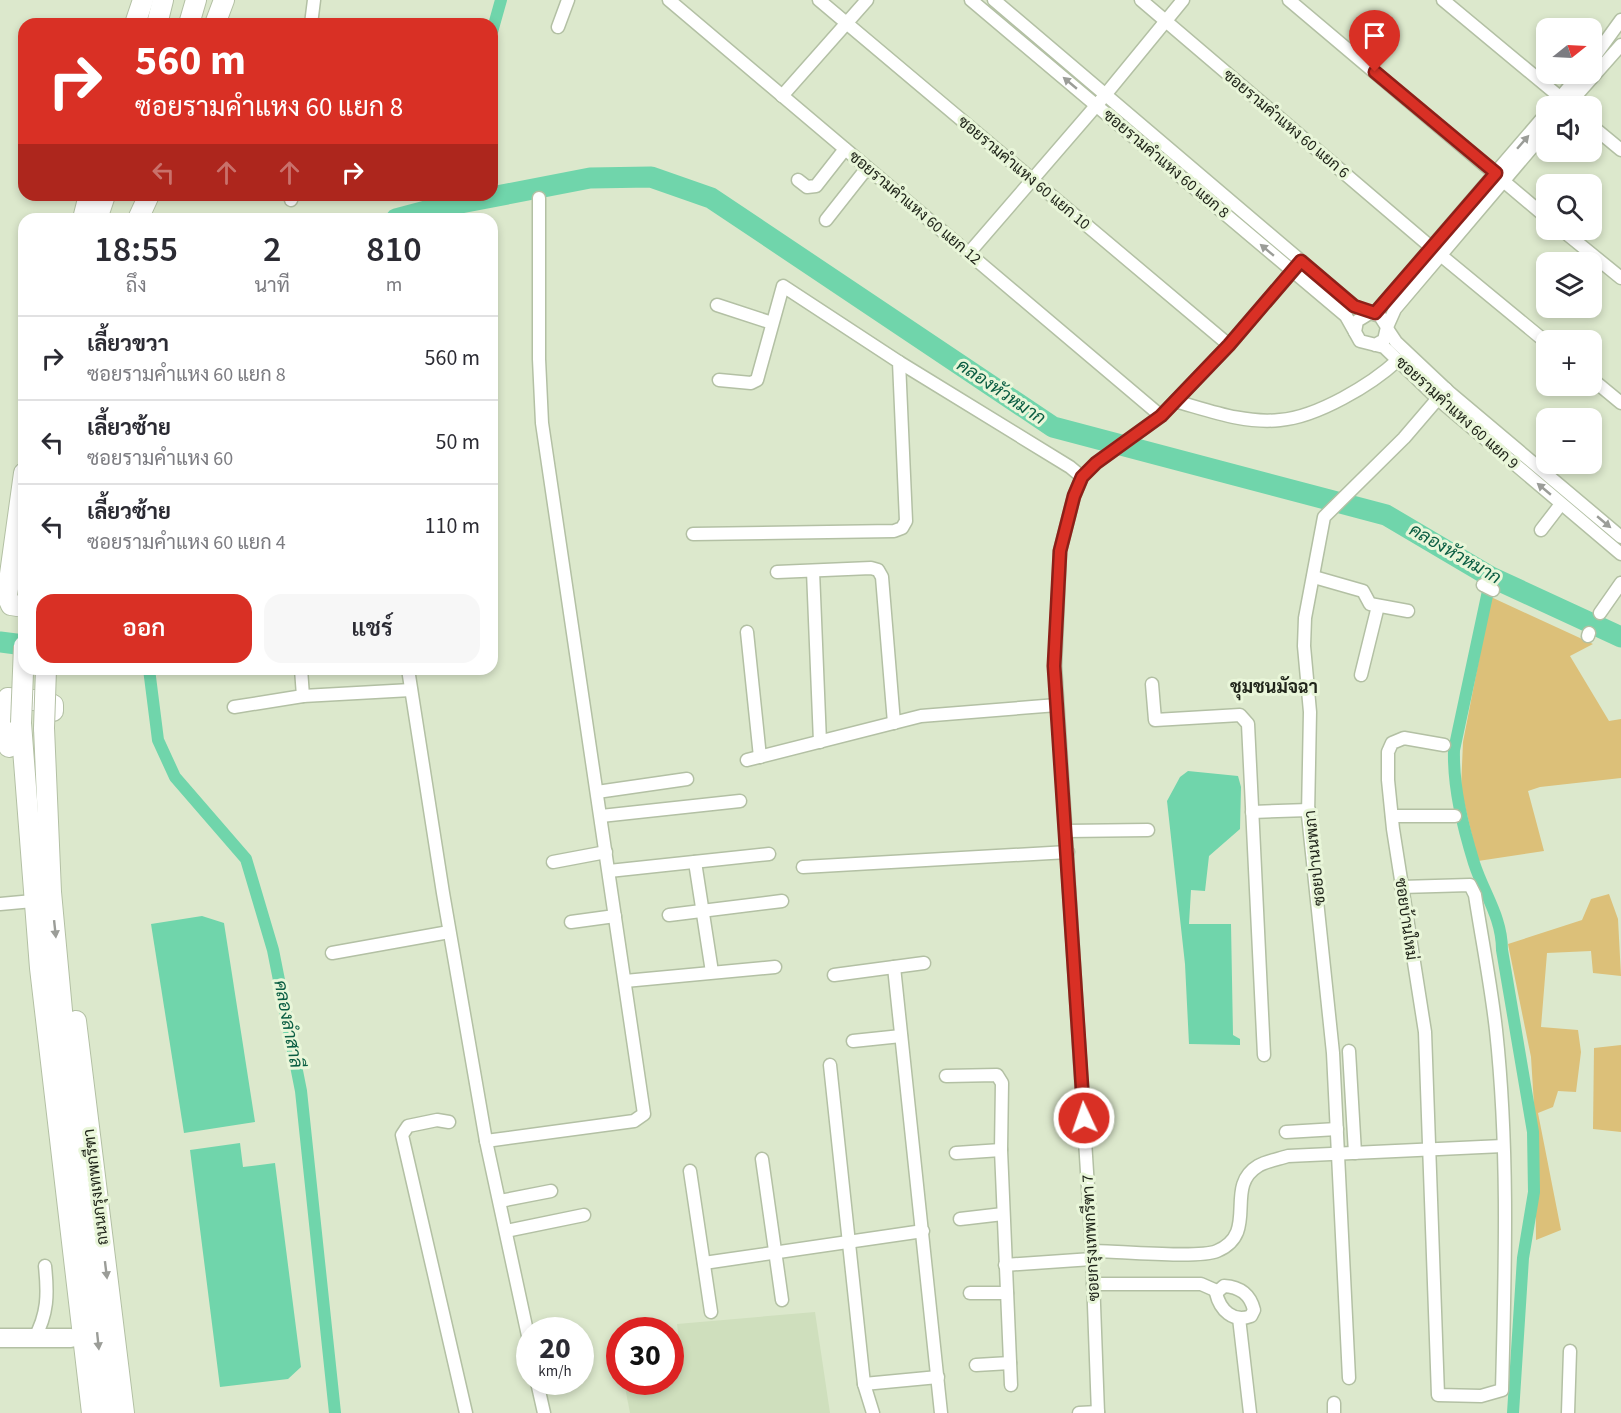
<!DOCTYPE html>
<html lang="th">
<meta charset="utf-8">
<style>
:root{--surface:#fff;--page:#f7f7f7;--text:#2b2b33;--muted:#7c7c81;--line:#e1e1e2;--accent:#d93025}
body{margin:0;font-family:"Source Sans 3",Sarabun,sans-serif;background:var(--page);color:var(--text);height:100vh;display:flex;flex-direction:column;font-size:22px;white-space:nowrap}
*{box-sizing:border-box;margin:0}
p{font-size:20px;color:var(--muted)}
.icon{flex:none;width:33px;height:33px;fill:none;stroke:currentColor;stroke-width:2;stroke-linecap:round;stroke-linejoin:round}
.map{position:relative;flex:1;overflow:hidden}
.panel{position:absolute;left:18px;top:213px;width:480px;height:462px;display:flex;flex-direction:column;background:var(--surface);border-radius:18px;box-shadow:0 3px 9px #0003}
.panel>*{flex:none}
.guide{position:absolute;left:18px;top:18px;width:480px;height:183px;border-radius:18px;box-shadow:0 3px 9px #0003;background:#d93025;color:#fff;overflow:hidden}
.needle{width:39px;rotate:72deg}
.controls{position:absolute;left:1536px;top:18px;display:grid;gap:12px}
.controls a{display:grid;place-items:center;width:66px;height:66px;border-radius:12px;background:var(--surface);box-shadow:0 3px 9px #0003;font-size:30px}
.speed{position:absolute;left:516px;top:1317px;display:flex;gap:12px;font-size:30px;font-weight:700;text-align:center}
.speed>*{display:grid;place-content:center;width:78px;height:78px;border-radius:50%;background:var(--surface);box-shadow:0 3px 9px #0003;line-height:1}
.speed small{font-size:15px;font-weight:400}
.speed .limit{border:9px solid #d22;background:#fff;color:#111}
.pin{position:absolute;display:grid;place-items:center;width:51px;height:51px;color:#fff;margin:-62px -26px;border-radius:50% 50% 50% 0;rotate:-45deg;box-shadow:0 0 6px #0007}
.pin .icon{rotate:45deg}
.me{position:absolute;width:66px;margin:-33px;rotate:357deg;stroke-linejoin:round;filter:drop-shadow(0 0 4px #0008)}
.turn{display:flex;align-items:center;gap:21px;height:126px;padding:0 18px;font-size:27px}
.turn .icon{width:78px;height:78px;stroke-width:2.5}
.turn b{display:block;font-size:42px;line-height:51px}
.lanes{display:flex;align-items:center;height:57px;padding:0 18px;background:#0003;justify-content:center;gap:30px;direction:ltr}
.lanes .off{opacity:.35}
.eta{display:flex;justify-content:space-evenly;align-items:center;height:102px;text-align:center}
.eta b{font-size:36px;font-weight:600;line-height:42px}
.action{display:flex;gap:12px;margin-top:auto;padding:12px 18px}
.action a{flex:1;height:69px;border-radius:18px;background:var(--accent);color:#fff;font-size:24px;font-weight:600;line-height:69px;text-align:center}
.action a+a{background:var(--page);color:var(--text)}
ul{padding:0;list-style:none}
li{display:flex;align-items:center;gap:18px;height:84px;padding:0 18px;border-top:2px solid var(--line)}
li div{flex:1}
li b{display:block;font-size:22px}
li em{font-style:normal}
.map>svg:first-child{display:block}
.built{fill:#cfdfbd}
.green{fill:#dcc079}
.water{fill:#70d5ab}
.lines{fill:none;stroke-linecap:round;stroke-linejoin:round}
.canal{stroke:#70d5ab;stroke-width:12}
.river{stroke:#70d5ab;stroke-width:21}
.street-casing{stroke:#b3c0a4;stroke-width:15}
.secondary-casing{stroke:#b3c0a4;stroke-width:21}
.primary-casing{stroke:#b3c0a4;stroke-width:22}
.street{stroke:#fff;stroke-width:12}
.secondary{stroke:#fff;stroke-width:18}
.primary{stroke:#fff;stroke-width:20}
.primary-bridge-casing{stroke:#b3c0a4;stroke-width:22;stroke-linecap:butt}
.primary-bridge{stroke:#fff;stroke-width:20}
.oneway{fill:#9b9d98}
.route-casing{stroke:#8d1f18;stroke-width:15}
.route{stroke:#d93025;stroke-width:10}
.labels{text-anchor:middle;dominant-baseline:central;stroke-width:6;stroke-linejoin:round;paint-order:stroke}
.street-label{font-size:16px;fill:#20251a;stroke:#e9f6d9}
.water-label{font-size:18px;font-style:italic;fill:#0a5d42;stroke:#e9f6d9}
.neighbourhood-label{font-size:18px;font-weight:bold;fill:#20251a;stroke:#e9f6d9}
</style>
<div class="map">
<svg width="1621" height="1413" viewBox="0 0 1621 1413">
<rect width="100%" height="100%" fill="#dce8cc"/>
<path class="built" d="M815 1312 830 1413H630L624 1382H670L671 1350 680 1348 677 1324Z"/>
<g class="green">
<path d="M1491 597 1593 644 1570 656 1609 721 1621 719V778L1540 787 1528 791 1544 851 1478 861 1461 789 1463 742Z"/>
<path d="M1609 894 1618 919 1621 976 1593 973 1591 951 1547 953 1541 1027 1578 1030 1581 1052 1576 1092 1558 1091 1553 1107 1538 1113 1561 1230 1536 1240 1535 1121 1531 1057 1508 944 1582 920 1591 899Z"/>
<path d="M1621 1045V1132L1593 1129 1594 1048Z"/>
</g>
<g class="water">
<path d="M1188 771 1238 776 1241 787 1240 829 1209 856 1205 891 1191 890 1189 924H1231L1233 1035 1240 1039V1045L1189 1044 1185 964 1167 801 1180 777Z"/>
<path d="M202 916 224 923 255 1122 184 1133 151 924Z"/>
<path d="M240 1143 243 1167 275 1163 301 1367 288 1379 220 1387 190 1150Z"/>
</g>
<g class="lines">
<g class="canal">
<path d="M492 32 501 0"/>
<path d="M445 206 448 195"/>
<path d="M1491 577 1454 750C1453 788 1463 827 1474 863 1484 894 1502 917 1502 950L1533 1132 1534 1192 1523 1258 1513 1413"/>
<path d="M149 669 158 740 175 777 246 859 273 950 301 1091 335 1413"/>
</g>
<g class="river">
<path d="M396 219 445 206 590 178 651 177 711 198 1053 427 1386 515 1491 577 1621 637"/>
<path d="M0 642 24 645"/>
</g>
<g class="street-casing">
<g id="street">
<path d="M669 0 1161 416"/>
<path d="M819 0 1229 345"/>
<path d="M971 0 1346 316 1355 332"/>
<path d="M994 0 1354 306 1370 313"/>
<path d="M1141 0 1432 248 1546 342"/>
<path d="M1289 0 1546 217"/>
<path d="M1443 0 1561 98 1567 106"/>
<path d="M311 24 314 0"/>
<path d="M558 27 568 0"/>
<path d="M1592 60 1621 20"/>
<path d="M782 96 867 0"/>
<path d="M1553 106 1580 74"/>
<path d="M1567 106 1621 45"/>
<path d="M1592 126 1621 150"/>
<path d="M798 180 807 187 816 186 845 149"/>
<path d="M291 200 292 195"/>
<path d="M826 220 867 168"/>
<path d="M1562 230 1621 278"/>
<path d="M969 253 1101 100 1183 0"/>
<path d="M717 305 772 323"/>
<path d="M1375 313 1546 114"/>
<path d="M1387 327 1395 309 1546 131"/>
<path d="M1388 330 1396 342 1449 392 1621 537"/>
<path d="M1375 345 1384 340 1387 327 1380 316 1370 313 1357 321 1355 332 1360 341 1384 347 1438 399 1621 554"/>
<path d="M899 362 1070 467 1082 477"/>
<path d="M1592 379 1621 403"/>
<path d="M1175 401C1208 410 1244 424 1280 420 1317 417 1371 385 1398 360"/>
<path d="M1541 530 1561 504"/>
<path d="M693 534 894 531 902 528 906 521 899 362 783 286 757 380 751 383 719 380"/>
<path d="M813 571 820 742"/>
<path d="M777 572 871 568 878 570 882 577 894 723"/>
<path d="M1314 577 1363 591 1370 604 1408 611"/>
<path d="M1483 585 1493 590"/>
<path d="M1600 613 1621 583"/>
<path d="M747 632 760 757"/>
<path d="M1588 636 1589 633"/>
<path d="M301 669 303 696"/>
<path d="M408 669 443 893 486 1141 530 1345"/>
<path d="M1361 675 1378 606"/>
<path d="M1152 684 1155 720 1240 715 1248 724 1264 1055"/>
<path d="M234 707 303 696 411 690"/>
<path d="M747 760 921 716 1057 705"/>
<path d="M597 792 687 779"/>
<path d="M1252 812 1309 810"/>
<path d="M601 816 740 801"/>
<path d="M1392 816H1455"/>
<path d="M1066 831 1148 830"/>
<path d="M553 862 606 852"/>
<path d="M695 862 712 972"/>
<path d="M803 867 1068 852"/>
<path d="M609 871 769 854"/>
<path d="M1401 887 1470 885 1475 895C1482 940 1491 985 1496 1030 1509 1150 1505 1271 1502 1390L1481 1396 1438 1395 1425 1032 1393 829 1388 780V752L1392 743 1404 738 1444 745"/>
<path d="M0 904 33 901"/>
<path d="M669 915 782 901"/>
<path d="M571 922 615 916"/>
<path d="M332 953 449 932"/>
<path d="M894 967 941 1413"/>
<path d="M834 975 924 963"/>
<path d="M625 981 775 967"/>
<path d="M853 1041 901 1036"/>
<path d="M1349 1051 1355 1153"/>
<path d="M830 1065 864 1384 873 1413"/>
<path d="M946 1076 997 1075 1002 1083 1001 1150 1011 1385"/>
<path d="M449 1122 437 1120 408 1126 402 1135 466 1413"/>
<path d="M1286 1132 1337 1129"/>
<path d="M486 1141 634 1121 644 1114 542 423 539 359V198"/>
<path d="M956 1153 1001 1150"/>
<path d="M762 1159 782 1300"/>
<path d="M690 1171 711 1312"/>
<path d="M500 1201 551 1191"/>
<path d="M960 1219 1003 1214"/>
<path d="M506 1231 584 1215"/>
<path d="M1092 1251C1116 1251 1199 1259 1217 1251 1260 1233 1223 1187 1258 1166 1266 1161 1279 1159 1288 1156L1503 1146"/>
<path d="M704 1263 923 1231"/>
<path d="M1005 1265 1092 1259"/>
<path d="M1093 1284H1201L1217 1291"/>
<path d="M1224 1286C1240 1287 1250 1294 1254 1310L1251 1316C1233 1323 1220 1310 1216 1293Z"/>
<path d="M970 1293H1007"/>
<path d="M1239 1318 1250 1413"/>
<path d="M34 1339C48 1314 48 1294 45 1266"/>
<path d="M976 1365 1010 1363"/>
<path d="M1349 1378 1333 1053 1308 815 1310 712 1304 646 1305 618 1324 517 1404 438 1446 389"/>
<path d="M537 1382 544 1413"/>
<path d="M864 1384 938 1377"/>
<path d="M1334 1403V1413"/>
<path d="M1079 1413 1098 1412"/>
<path d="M1098 1413 1092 1251 1055 666 1060 551 1074 496 1082 477 1096 463 1161 416 1229 345 1301 261"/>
<path d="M1568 1413 1570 1351"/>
</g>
</g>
<g class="secondary-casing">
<path id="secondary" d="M0 1338H71"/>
</g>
<g class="primary-casing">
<g id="primary">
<path d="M135 24 143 0"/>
<path d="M157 24 163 0"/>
<path d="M189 24 196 0"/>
<path d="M215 24 224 0"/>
<path d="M83 219 89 195"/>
<path d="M97 219 105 195"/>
<path d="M138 219 149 195"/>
<path d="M24 473 7 596 11 605 24 607"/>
<path d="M21 723 40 968 92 1413"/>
<path d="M44 728 51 892 64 1032 106 1413"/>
<path d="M9 747 6 701 8 698 46 701 53 705V711"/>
<path d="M76 1021 124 1413"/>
</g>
</g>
<use href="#street" class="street"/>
<use href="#secondary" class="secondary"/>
<use href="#primary" class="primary"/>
<g class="primary-bridge-casing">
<g id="primary-bridge">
<path d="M21 723 24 646"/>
<path d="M44 728 46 669"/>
</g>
</g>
<use href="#primary-bridge" class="primary-bridge"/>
</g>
<defs><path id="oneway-solid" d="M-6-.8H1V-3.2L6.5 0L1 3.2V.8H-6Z" transform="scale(1.5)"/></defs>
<g class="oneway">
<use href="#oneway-solid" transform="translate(1070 83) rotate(-140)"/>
<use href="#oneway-solid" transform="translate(1523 142) rotate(-49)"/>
<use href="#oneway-solid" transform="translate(1267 250) rotate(-140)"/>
<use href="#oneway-solid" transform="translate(1544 489) rotate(-140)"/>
<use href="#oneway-solid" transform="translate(1604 522) rotate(40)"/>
<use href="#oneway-solid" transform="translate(55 929) rotate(84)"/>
<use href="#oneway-solid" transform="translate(106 1270) rotate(83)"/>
<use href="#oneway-solid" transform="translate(98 1341) rotate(84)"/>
</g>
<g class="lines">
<g class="route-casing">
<path id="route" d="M1084 1118 1054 666 1060 551 1074 496 1082 477 1096 463 1161 416 1229 345 1301 261 1354 306 1375 313 1496 173 1375 72"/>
</g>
<use href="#route" class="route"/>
</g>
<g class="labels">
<g class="street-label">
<text transform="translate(1286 124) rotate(40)">ซอยรามคำแหง 60 แยก 6</text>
<text transform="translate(1166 164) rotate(40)">ซอยรามคำแหง 60 แยก 8</text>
<text transform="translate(1024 173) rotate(40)">ซอยรามคำแหง 60 แยก 10</text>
<text transform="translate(915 208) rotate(40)">ซอยรามคำแหง 60 แยก 12</text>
<text transform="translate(1457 413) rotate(42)">ซอยรามคำแหง 60 แยก 9</text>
<text transform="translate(1315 858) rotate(-96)">ซอยปานนพภา</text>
<text transform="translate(1406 919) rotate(82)">ซอยบ้านใหม่</text>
<text transform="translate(96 1187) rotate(-97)">ถนนกรุงเทพกรีฑา</text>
<text transform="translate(1091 1238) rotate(-93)">ซอยกรุงเทพกรีฑา 7</text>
</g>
<g class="water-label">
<text transform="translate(1001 392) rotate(34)">คลองหัวหมาก</text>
<text transform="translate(1455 554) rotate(30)">คลองหัวหมาก</text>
<text transform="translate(288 1024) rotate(79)">คลองลำสาลี</text>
</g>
<g class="neighbourhood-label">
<text x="1274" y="687">ชุมชนมัจฉา</text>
</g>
</g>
</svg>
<div class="controls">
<a><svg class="needle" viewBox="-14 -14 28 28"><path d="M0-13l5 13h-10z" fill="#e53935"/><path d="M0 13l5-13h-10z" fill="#7c7c81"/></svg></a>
<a><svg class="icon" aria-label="sound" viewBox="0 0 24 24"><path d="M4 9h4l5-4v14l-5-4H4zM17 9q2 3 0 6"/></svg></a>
<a><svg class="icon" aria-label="search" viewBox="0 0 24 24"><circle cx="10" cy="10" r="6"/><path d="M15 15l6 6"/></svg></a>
<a><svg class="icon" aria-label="layers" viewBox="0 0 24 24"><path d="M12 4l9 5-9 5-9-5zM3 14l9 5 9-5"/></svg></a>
<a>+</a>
<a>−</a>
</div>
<div class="speed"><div>20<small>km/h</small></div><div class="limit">30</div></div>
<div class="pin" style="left:1375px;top:72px;background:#d93025"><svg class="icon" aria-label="arrive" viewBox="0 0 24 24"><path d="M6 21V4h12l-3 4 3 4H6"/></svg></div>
<svg class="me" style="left:1084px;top:1118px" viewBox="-20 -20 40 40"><circle r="17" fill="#d93025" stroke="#fff" stroke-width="3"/><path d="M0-11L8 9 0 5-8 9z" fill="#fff"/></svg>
<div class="guide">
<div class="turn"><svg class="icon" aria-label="right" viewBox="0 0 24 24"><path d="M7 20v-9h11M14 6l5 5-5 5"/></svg><div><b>560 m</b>ซอยรามคำแหง 60 แยก 8</div></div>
<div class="lanes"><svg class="icon off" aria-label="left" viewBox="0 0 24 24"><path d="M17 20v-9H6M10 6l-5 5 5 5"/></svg><svg class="icon off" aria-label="ahead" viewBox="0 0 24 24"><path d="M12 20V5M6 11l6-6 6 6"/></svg><svg class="icon off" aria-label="ahead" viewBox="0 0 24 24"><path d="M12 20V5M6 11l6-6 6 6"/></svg><svg class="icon" aria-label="right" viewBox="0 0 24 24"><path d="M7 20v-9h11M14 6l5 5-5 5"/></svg></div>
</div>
<section class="panel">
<div class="eta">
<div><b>18:55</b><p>ถึง</p></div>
<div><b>2</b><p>นาที</p></div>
<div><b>810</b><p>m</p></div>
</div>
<ul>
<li><svg class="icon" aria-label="right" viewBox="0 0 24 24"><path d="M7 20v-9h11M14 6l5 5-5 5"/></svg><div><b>เลี้ยวขวา</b><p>ซอยรามคำแหง 60 แยก 8</p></div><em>560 m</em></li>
<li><svg class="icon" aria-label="left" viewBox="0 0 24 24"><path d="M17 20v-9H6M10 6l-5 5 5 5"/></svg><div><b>เลี้ยวซ้าย</b><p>ซอยรามคำแหง 60</p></div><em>50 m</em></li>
<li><svg class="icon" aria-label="left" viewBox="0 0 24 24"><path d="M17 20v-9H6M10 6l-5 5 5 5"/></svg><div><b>เลี้ยวซ้าย</b><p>ซอยรามคำแหง 60 แยก 4</p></div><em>110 m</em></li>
</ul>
<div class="action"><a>ออก</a><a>แชร์</a></div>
</section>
</div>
